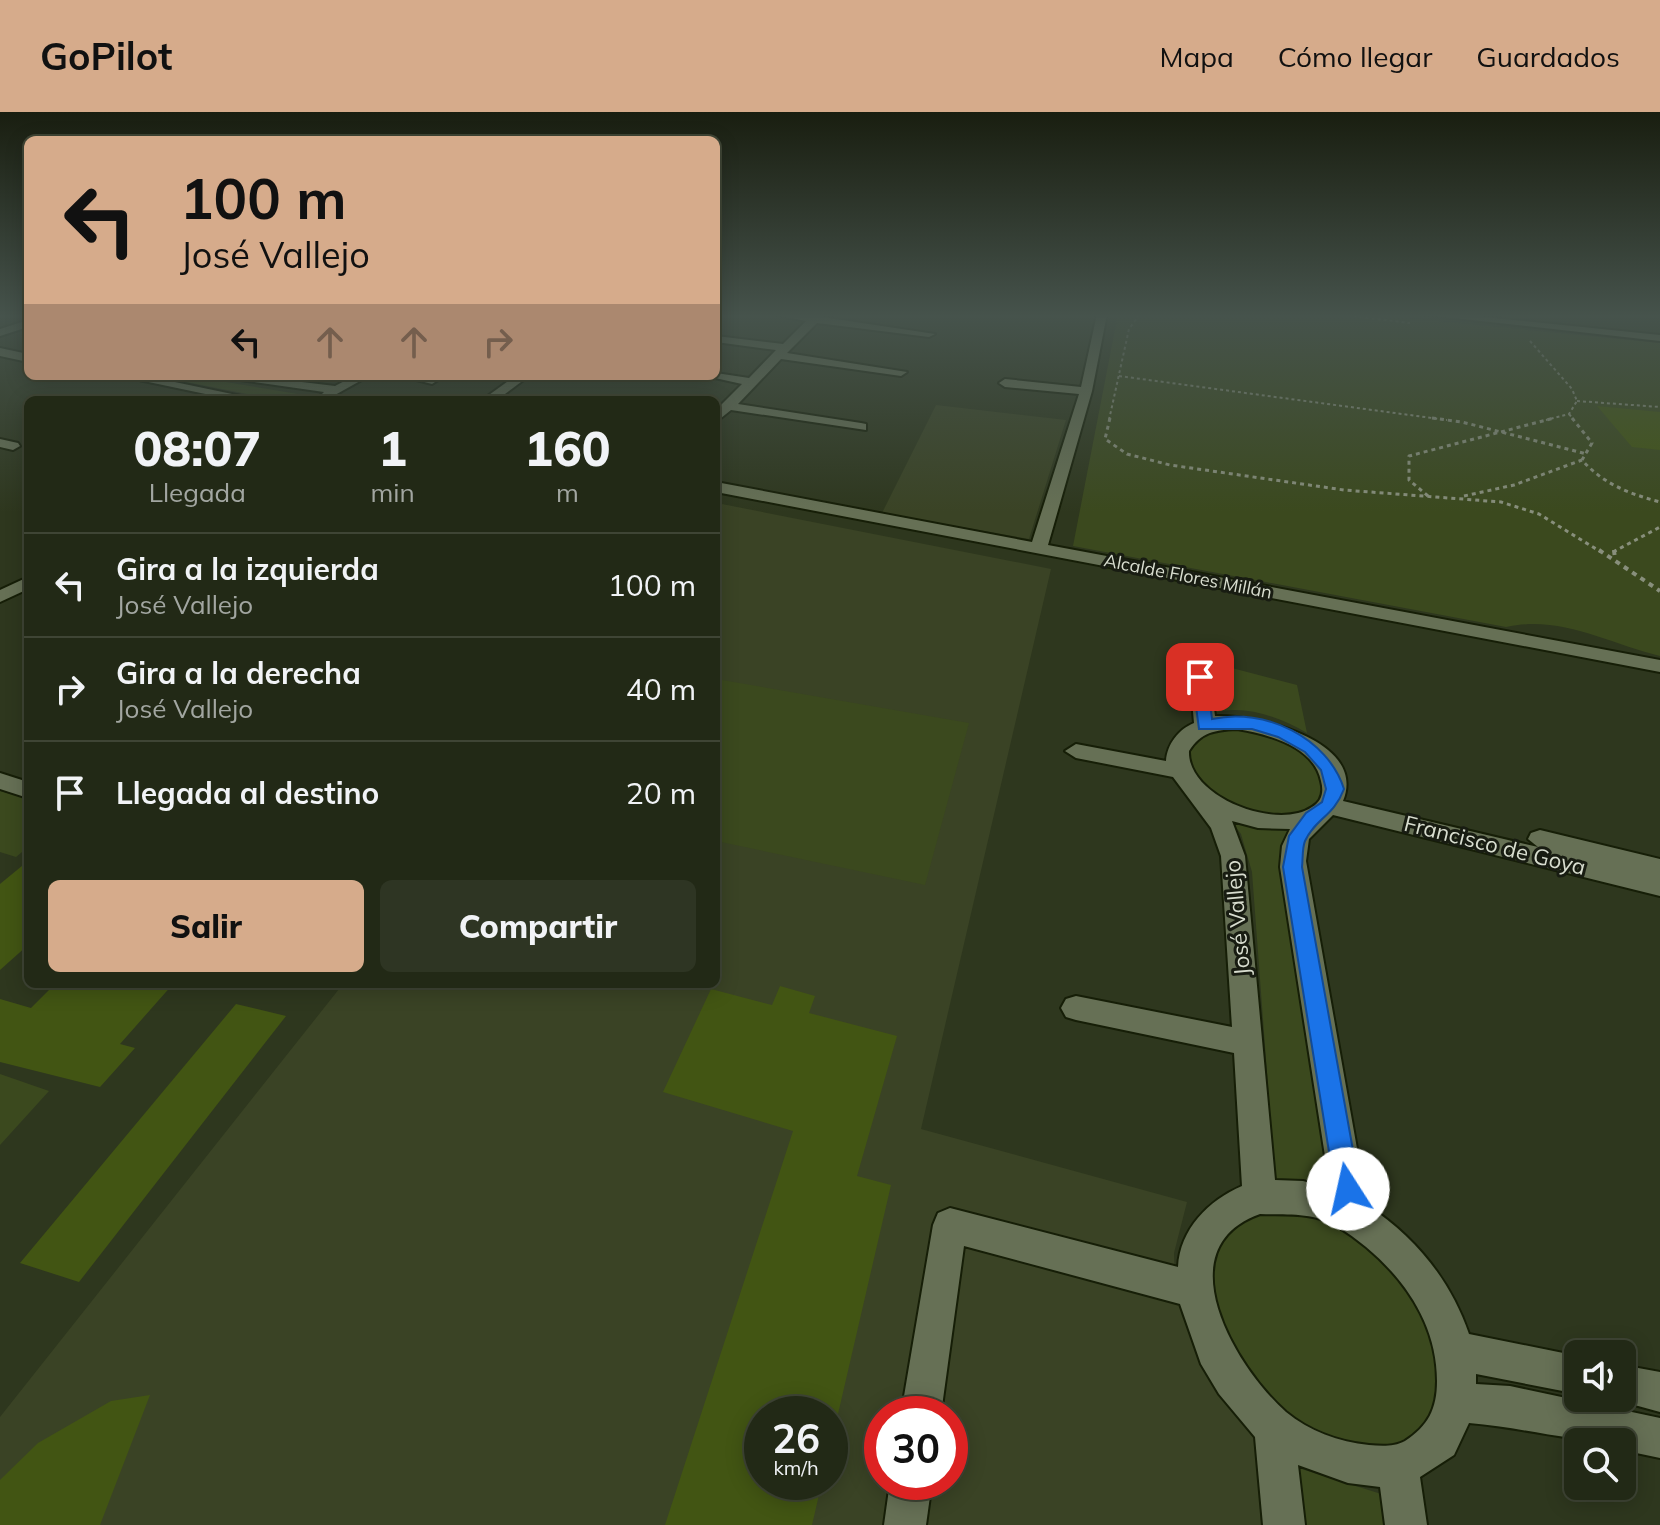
<!DOCTYPE html>
<html lang="es">
<meta charset="utf-8">
<style>
:root{--surface:#222916;--page:#2e3523;--text:#f1f3f6;--muted:#a2a6a1;--line:#3f4535;--accent:#d6ab8b}
body{margin:0;font-family:Mulish,sans-serif;background:var(--page);color:var(--text);height:100vh;display:flex;flex-direction:column;font-size:30px;white-space:nowrap}
*{box-sizing:border-box;margin:0}
p{font-size:26px;color:var(--muted)}
.icon{flex:none;width:44px;height:44px;fill:none;stroke:currentColor;stroke-width:2;stroke-linecap:round;stroke-linejoin:round}
.map{position:relative;flex:1;overflow:hidden}
.details{position:absolute;left:24px;top:284px;width:696px;height:592px;display:flex;flex-direction:column;background:var(--surface);border-radius:12px;box-shadow:0 4px 20px #0003,0 0 0 2px var(--line)}
.details>*{flex:none}
.banner{position:absolute;left:24px;top:24px;width:696px;height:244px;border-radius:12px;box-shadow:0 4px 20px #0003,0 0 0 2px var(--line);background:#d6ab8b;color:#111;overflow:hidden}
.buttons{position:absolute;left:1564px;top:1228px;display:grid;gap:16px}
.buttons a{display:grid;place-items:center;width:72px;height:72px;border-radius:12px;background:var(--surface);box-shadow:0 4px 20px #0003,0 0 0 2px var(--line);font-size:40px}
.speed{position:absolute;left:744px;top:1284px;display:flex;gap:16px;font-size:40px;font-weight:700;text-align:center}
.speed>*{display:grid;place-content:center;width:104px;height:104px;border-radius:50%;background:var(--surface);box-shadow:0 4px 20px #0003,0 0 0 2px var(--line);line-height:1}
.speed small{font-size:20px;font-weight:400}
.speed .limit{border:12px solid #d22;background:#fff;color:#111}
.pin{position:absolute;display:grid;place-items:center;width:68px;height:68px;color:#fff;margin:-34px;border-radius:16px;box-shadow:0 4px 12px #0006}
.me{position:absolute;width:88px;margin:-44px;rotate:350deg;stroke-linejoin:round;filter:drop-shadow(0 0 6px #0008)}
.turn{display:flex;align-items:center;gap:28px;height:168px;padding:0 24px;font-size:36px}
.turn .icon{width:104px;height:104px;stroke-width:2.5}
.turn b{display:block;font-size:56px;line-height:68px}
.lanes{display:flex;align-items:center;height:76px;padding:0 24px;background:#0003;justify-content:center;gap:40px;direction:ltr}
.lanes .off{opacity:.35}
.eta{display:flex;justify-content:space-evenly;align-items:center;height:136px;text-align:center}
.eta b{font-size:48px;font-weight:800;line-height:56px}
.primary-button{display:flex;gap:16px;margin-top:auto;padding:16px 24px}
.primary-button a{flex:1;height:92px;border-radius:12px;background:var(--accent);color:#111;font-size:32px;font-weight:800;line-height:92px;text-align:center}
.primary-button a+a{background:var(--page);color:var(--text)}
ul{padding:0;list-style:none}
li{display:flex;align-items:center;gap:24px;height:104px;padding:0 24px;border-top:2px solid var(--line)}
li div{flex:1}
li b{display:block;font-size:30px}
li em{font-style:normal}
header{display:flex;align-items:center;gap:48px;box-sizing:border-box;height:112px;padding:0 40px;background:var(--accent);color:#111}
header strong{font-size:38px}
nav{display:flex;gap:44px;margin-inline-start:auto;font-size:28px}
.map>svg:first-child{display:block}
.built{fill:#3a4325;fill-rule:evenodd}
.green{fill:#3b491e}
.building{fill:#425513}
.lines{fill:none;stroke-linecap:round;stroke-linejoin:round}
.minor-casing{stroke:#161e07;stroke-width:4}
.path-far2{stroke:#888f7c;stroke-width:2;stroke-dasharray:3 3;stroke-linecap:butt}
.path-far1{stroke:#888f7c;stroke-width:3;stroke-dasharray:4 4;stroke-linecap:butt}
.path{stroke:#888f7c;stroke-width:4;stroke-dasharray:5 5;stroke-linecap:butt}
.minor{fill:#667055;fill-rule:evenodd}
.route{fill:#1a73e8;stroke:#114b97;stroke-width:2}
.labels{text-anchor:middle;dominant-baseline:central;stroke-width:6;stroke-linejoin:round;paint-order:stroke}
.far-street-label{font-size:18px;fill:#d8ddcf;stroke:#181c12}
.street-label{font-size:22px;fill:#d8ddcf;stroke:#181c12}
</style>
<header>
<strong>GoPilot</strong>
<nav><a>Mapa</a><a>Cómo llegar</a><a>Guardados</a></nav>
</header>
<div class="map">
<svg width="1660" height="1413" viewBox="0 0 1660 1413">
<rect width="100%" height="100%" fill="#2e371e"/>
<g class="built">
<path d="M936 293 1066 308 1029 427 882 401Z"/>
<path d="M722 392 1051 457 921 1017 1187 1090 1174 1141 1175 1171 1182 1204 1210 1262 1255 1318 1261 1413H0V1305L343 872H716V400ZM762 1302H830V1370H762ZM882 1302H950V1370H882Z"/>
</g>
<g class="green">
<path d="M1118 202H1365L1660 231V544C1607 531 1561 503 1506 515L1073 434Z"/>
<path d="M157 264H190L316 285 277 288Z"/>
<path d="M1209 550 1297 573 1307 621C1279 605 1245 592 1213 601Z"/>
<path d="M716 567 969 611 925 773 716 729Z"/>
<path d="M1228 615C1269 618 1317 633 1327 677 1325 682 1322 690 1318 693 1294 716 1234 705 1211 684 1201 674 1194 659 1185 648 1191 624 1205 620 1228 615Z"/>
<path d="M0 679 28 687V735L16 745 0 740Z"/>
<path d="M1223 698 1304 713 1291 732 1344 1096 1276 1081 1252 760 1241 722Z"/>
<path d="M0 962 49 979 0 1033Z"/>
<path d="M1269 1095 1313 1099 1359 1120 1402 1157 1446 1258 1438 1305 1406 1336 1358 1343 1303 1326 1219 1237 1210 1141 1232 1109Z"/>
<path d="M1292 1354 1394 1386 1398 1413H1297Z"/>
</g>
<g class="building">
<path d="M1597 294 1660 300V338L1632 335Z"/>
<path d="M28 749V833L0 858V772Z"/>
<path d="M55 872H173L120 932 135 936 100 975 0 950V887L31 896Z"/>
<path d="M780 874 815 884 809 901 897 924 857 1064 891 1073 838 1302H762V1370H822L812 1413H665L793 1019 663 980 711 877 772 893Z"/>
<path d="M236 892 286 904 79 1170 20 1151Z"/>
<path d="M150 1283 100 1413H0V1368L38 1331 111 1289Z"/>
</g>
<g class="lines">
<g class="minor-casing">
<g id="minor">
<path d="M771 202H824L822 205 935 222 929 225 817 211 787 241 907 260 901 264 781 247 738 292 861 311 866 312V318L731 298 716 310V298L742 272 706 264H716V261L749 266 776 238 716 230V224L783 232 806 209Z"/>
<path d="M1097 202H1107L1092 279 1048 433 1660 548V560L716 380V370L1032 430 1079 282 1005 275 999 271 1005 267 1081 275Z"/>
<path d="M1418 202H1455L1660 223V229Z"/>
<path d="M28 208V215L0 224V217Z"/>
<path d="M0 236 28 242V250L0 244Z"/>
<path d="M120 264H146L261 288H234Z"/>
<path d="M213 264H251L335 274 354 264H369L326 288 320 284 324 280Z"/>
<path d="M401 264H430L438 268 432 272Z"/>
<path d="M515 264H529L497 288H482Z"/>
<path d="M0 327 18 331 20 334 13 338 0 335Z"/>
<path d="M28 465V477L0 490V478Z"/>
<path d="M1200 559 1210 565 1215 604C1254 602 1368 628 1343 689L1538 735 1528 727 1531 721 1540 718 1660 747V784L1333 703 1309 727 1306 749 1367 1093C1415 1125 1450 1167 1469 1222L1578 1244V1282L1476 1262V1272L1510 1274 1660 1306V1346L1622 1338V1330C1570 1330 1521 1315 1469 1311L1454 1343 1420 1365 1427 1413H1385L1380 1375 1348 1371 1298 1353 1305 1413H1263L1255 1325 1219 1282 1201 1252 1180 1192 964 1134 941 1302H901L933 1113 938 1101 950 1096 1178 1155C1180 1117 1209 1088 1242 1074L1234 941 1076 908 1066 905 1061 896 1066 887 1076 884 1232 915 1221 744 1211 716 1173 665 1076 646 1065 639 1076 632 1166 649C1167 632 1179 617 1194 611L1190 565ZM1237 617C1267 622 1314 634 1321 669 1324 680 1322 689 1312 695 1277 719 1187 685 1189 639 1201 620 1215 618 1237 617ZM1232 709 1258 716 1290 717 1282 734 1280 755 1330 1076 1303 1069 1275 1068 1245 744ZM1260 1102C1286 1103 1314 1100 1337 1114 1391 1148 1437 1202 1437 1269 1437 1297 1428 1314 1405 1329 1394 1335 1381 1334 1369 1333 1339 1330 1309 1319 1286 1300 1236 1256 1164 1136 1260 1102Z"/>
<path d="M0 661 28 670V686L0 677Z"/>
<path d="M1622 1253 1660 1260V1300L1609 1286H1622Z"/>
<path d="M890 1370H932L926 1413H884Z"/>
</g>
</g>
<g class="path-far2">
<path d="M1336 202 1410 211"/>
<path d="M1530 229 1572 277 1577 289 1569 302 1546 308"/>
<path d="M1119 264 1447 308"/>
<path d="M1577 289 1660 295"/>
<path d="M1569 302 1574 308"/>
<path d="M1109 308 1129 217 1140 202"/>
</g>
<g class="path-far1">
<path d="M1110 306 1105 327 1127 342 1170 353 1344 378 1501 390 1539 402 1601 440"/>
<path d="M1432 306 1462 310 1587 342"/>
<path d="M1572 306 1592 331 1582 348C1603 372 1630 382 1660 390"/>
<path d="M1428 384 1409 368V344L1554 306"/>
<path d="M1464 384 1514 373 1582 348"/>
<path d="M1613 440 1660 415"/>
</g>
<g class="path">
<path d="M1599 438 1660 479"/>
<path d="M1614 438 1615 447"/>
</g>
<use href="#minor" class="minor"/>
</g>
<linearGradient id="sky" x2="0" y2="1"><stop stop-color="#191e10"/><stop offset="0.51" stop-color="#46534c"/><stop offset="1" stop-color="#46534c" stop-opacity="0"/></linearGradient>
<rect width="1660" height="400" fill="url(#sky)"/>
<path class="route" d="M1200 561 1207 565 1212 607C1265 595 1328 626 1344 677 1334 704 1315 707 1305 729 1302 736 1303 747 1302 755L1360 1077 1357 1086 1348 1090 1339 1086 1335 1077 1283 755 1289 724 1306 701 1322 690 1326 677 1321 658 1305 640 1278 625 1252 617H1199L1192 565Z"/>
<g class="labels">
<g class="far-street-label">
<text transform="translate(1188 464) rotate(11)">Alcalde Flores Millán</text>
</g>
<g class="street-label">
<text transform="translate(1495 733) rotate(14)">Francisco de Goya</text>
<text transform="translate(1237 806) rotate(-95)">José Vallejo</text>
</g>
</g>
</svg>
<div class="buttons">
<a><svg class="icon" aria-label="sound" viewBox="0 0 24 24"><path d="M4 9h4l5-4v14l-5-4H4zM17 9q2 3 0 6"/></svg></a>
<a><svg class="icon" aria-label="search" viewBox="0 0 24 24"><circle cx="10" cy="10" r="6"/><path d="M15 15l6 6"/></svg></a>
</div>
<div class="speed"><div>26<small>km/h</small></div><div class="limit">30</div></div>
<div class="pin" style="left:1200px;top:565px;background:#d93025"><svg class="icon" aria-label="arrive" viewBox="0 0 24 24"><path d="M6 21V4h12l-3 4 3 4H6"/></svg></div>
<svg class="me" style="left:1348px;top:1077px" viewBox="-20 -20 40 40"><circle r="19" fill="#fff"/><path d="M0-13L10 11 0 6-10 11z" fill="#1a73e8"/></svg>
<div class="banner">
<div class="turn"><svg class="icon" aria-label="left" viewBox="0 0 24 24"><path d="M17 20v-9H6M10 6l-5 5 5 5"/></svg><div><b>100 m</b>José Vallejo</div></div>
<div class="lanes"><svg class="icon" aria-label="left" viewBox="0 0 24 24"><path d="M17 20v-9H6M10 6l-5 5 5 5"/></svg><svg class="icon off" aria-label="ahead" viewBox="0 0 24 24"><path d="M12 20V5M6 11l6-6 6 6"/></svg><svg class="icon off" aria-label="ahead" viewBox="0 0 24 24"><path d="M12 20V5M6 11l6-6 6 6"/></svg><svg class="icon off" aria-label="right" viewBox="0 0 24 24"><path d="M7 20v-9h11M14 6l5 5-5 5"/></svg></div>
</div>
<section class="details">
<div class="eta">
<div><b>08:07</b><p>Llegada</p></div>
<div><b>1</b><p>min</p></div>
<div><b>160</b><p>m</p></div>
</div>
<ul>
<li><svg class="icon" aria-label="left" viewBox="0 0 24 24"><path d="M17 20v-9H6M10 6l-5 5 5 5"/></svg><div><b>Gira a la izquierda</b><p>José Vallejo</p></div><em>100 m</em></li>
<li><svg class="icon" aria-label="right" viewBox="0 0 24 24"><path d="M7 20v-9h11M14 6l5 5-5 5"/></svg><div><b>Gira a la derecha</b><p>José Vallejo</p></div><em>40 m</em></li>
<li><svg class="icon" aria-label="arrive" viewBox="0 0 24 24"><path d="M6 21V4h12l-3 4 3 4H6"/></svg><div><b>Llegada al destino</b></div><em>20 m</em></li>
</ul>
<div class="primary-button"><a>Salir</a><a>Compartir</a></div>
</section>
</div>
